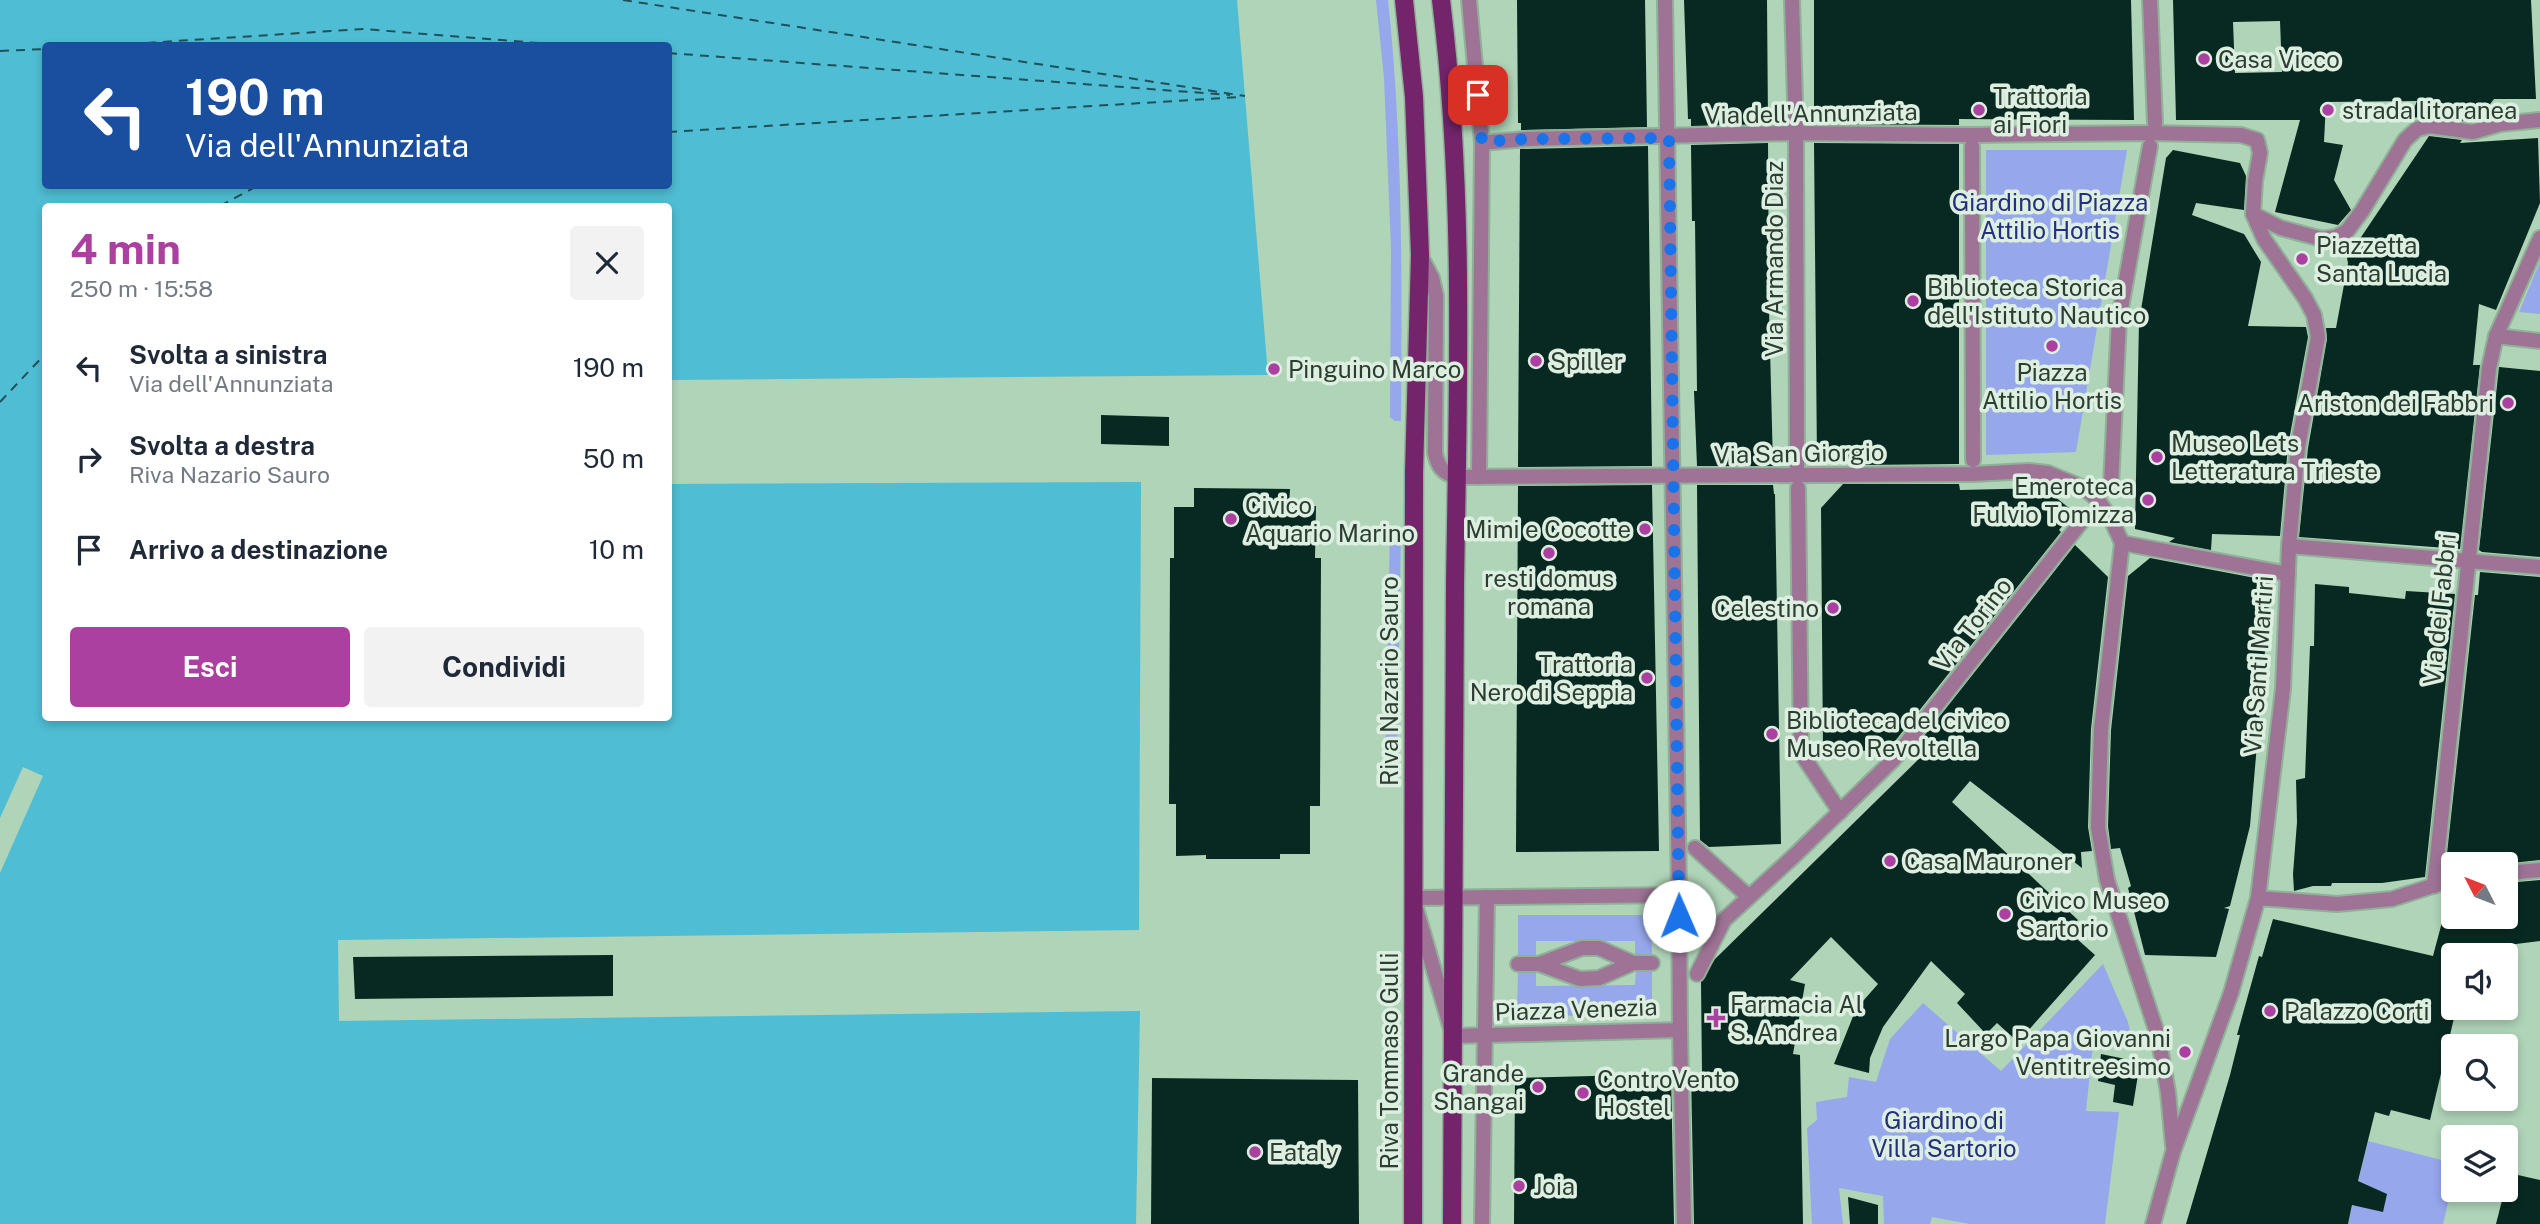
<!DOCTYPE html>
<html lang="it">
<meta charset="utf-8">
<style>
:root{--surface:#fff;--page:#f2f2f3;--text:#1f2937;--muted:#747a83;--accent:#ac40a0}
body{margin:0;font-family:"Public Sans",sans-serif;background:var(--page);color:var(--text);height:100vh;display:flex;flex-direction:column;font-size:26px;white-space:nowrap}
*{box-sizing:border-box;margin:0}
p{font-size:23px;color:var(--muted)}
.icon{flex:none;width:38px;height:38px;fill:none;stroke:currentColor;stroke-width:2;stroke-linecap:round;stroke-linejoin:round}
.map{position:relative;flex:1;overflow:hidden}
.drawer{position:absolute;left:42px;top:203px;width:630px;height:518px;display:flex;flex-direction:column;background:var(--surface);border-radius:7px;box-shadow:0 4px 10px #0003}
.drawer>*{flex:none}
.guide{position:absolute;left:42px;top:42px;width:630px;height:147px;border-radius:7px;box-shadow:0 4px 10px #0003;background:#1a4fa0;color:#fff;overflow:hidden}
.needle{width:46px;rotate:312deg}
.fabs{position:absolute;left:2441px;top:852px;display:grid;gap:14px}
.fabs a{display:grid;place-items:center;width:77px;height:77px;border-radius:7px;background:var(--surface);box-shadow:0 4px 10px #0003;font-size:35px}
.pin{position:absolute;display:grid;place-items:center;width:60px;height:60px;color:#fff;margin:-30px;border-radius:14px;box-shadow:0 4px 10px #0006}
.me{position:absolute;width:77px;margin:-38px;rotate:359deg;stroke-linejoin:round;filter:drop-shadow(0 0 5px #0008)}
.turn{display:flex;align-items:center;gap:24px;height:147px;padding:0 28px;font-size:32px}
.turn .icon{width:91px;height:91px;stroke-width:2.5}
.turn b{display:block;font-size:49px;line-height:60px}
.round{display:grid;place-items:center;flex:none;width:74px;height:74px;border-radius:7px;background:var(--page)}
.summary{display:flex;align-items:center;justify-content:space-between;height:119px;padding:0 28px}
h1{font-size:42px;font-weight:700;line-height:52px;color:var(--accent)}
.cta{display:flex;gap:14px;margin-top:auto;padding:14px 28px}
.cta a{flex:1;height:80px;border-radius:7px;background:var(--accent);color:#fff;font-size:28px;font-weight:700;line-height:80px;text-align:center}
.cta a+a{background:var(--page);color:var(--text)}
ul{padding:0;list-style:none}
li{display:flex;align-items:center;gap:21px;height:91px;padding:0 28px}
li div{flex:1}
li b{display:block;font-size:26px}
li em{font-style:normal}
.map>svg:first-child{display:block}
.green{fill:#96a7eb}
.water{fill:#4fbdd3;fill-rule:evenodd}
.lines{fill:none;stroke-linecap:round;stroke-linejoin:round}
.ferry{stroke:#205059;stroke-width:2;stroke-dasharray:9 7;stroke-linecap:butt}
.building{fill:#082921;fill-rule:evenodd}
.street-casing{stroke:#90b098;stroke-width:18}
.primary-casing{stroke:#90b098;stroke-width:21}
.street{stroke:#9e7396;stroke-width:14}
.primary{stroke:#73246a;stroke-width:18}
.route{stroke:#1a73e8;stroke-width:12;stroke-dasharray:0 21.6}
.poi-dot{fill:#ac40a0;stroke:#ddefe1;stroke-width:2.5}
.labels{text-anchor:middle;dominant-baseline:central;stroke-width:7;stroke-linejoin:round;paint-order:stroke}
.poi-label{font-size:24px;fill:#2e3d32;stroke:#ddefe1;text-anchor:start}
.street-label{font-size:24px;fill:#2e3d32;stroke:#ddefe1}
.park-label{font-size:24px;fill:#262e7e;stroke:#ddefe1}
</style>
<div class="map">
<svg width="2540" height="1224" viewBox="0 0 2540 1224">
<rect width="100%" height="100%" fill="#afd4b8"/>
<g class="green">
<path d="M1376 0H1388C1403 140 1402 280 1401 421H1395L1390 417 1391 248 1384 78Z"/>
<path d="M1986 150H2127L2076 452 1986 455Z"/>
<path d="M2540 262V314L2519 312Z"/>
<path d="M1390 529 1401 530 1397 756 1385 770Z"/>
<path d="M1518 915H1651L1652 956H1635V941H1536V958H1518Z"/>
<path d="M2103 964 2128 1022 2134 1050 2093 1044 2086 1111 2119 1112 2105 1224H1970L1932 1217 1930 1224H1884L1883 1196 1839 1188 1843 1224H1812L1807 1128 1817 1120 1816 1102 1847 1097 1849 1077 1876 1082 1890 1039 1923 1003 2001 1071Z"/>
<path d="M1636 970H1652V1015L1517 1016 1518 971H1536V986L1635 985Z"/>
<path d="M2368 1141 2453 1163V1182L2443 1224H2348Z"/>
</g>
<path class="water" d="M0 0H1237L1268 375 669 380 668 206H46V718H668L669 484 1141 482 1139 930 338 940 339 1021 1140 1011 1136 1224H0V873L43 776 23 767 0 818ZM46 46H668V186H46Z"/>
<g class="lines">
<g class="ferry">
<path d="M623 0 1245 96"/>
<path d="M99 46 363 29 575 46"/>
<path d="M0 51 46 49"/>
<path d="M668 53 1230 95"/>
<path d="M668 132 1240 97"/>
<path d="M220 206 257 186"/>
<path d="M0 402 46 353"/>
</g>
</g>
<g class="building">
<path d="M1517 0H1645L1647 127 1521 130V123H1518Z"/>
<path d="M1684 0H1767L1768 124 1691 126V119H1688Z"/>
<path d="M1814 0H2131L2134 120 1959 119V125L1814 124Z"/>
<path d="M2173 0H2531L2536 99H2494L2477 121 2472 122 2431 116 2410 118 2417 101 2326 102 2324 142 2343 145 2334 180 2351 210 2338 225 2275 212 2300 120H2176ZM2280 21 2282 72 2235 73 2233 22Z"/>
<path d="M2429 136 2462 140 2460 143 2538 138 2540 203 2496 310 2479 304 2473 365H2480L2460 549 2299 537 2308 448 2327 339 2326 328H2336L2348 263 2347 258Z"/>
<path d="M1768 143 1769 309 1773 466H1697L1694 391H1697L1695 221H1692L1691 145Z"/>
<path d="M1814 143 1959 144V464L1860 465 1866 459 1817 461Z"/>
<path d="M1648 146 1652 466 1518 467 1520 149Z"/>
<path d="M2173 150 2240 163 2246 176 2244 210 2196 203 2192 215 2244 234 2261 262 2248 326 2306 327 2308 337 2288 446 2280 536 2212 534 2211 550 2169 542 2175 538 2135 529 2139 322 2166 158Z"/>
<path d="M2499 367 2540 371V557L2482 552 2479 550Z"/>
<path d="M1101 415 1169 417V446L1101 444Z"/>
<path d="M1843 484H1959L1960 490 2044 488 2074 512 2059 530 2061 532 1888 750 1823 752 1821 508Z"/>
<path d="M1652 485 1659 851 1516 852 1518 486Z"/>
<path d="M1697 485H1773L1774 494H1775L1781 844 1709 847 1700 840Z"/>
<path d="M1194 488 1290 489 1289 506H1316L1315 558H1321L1320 806H1310V854H1280V859H1206V855L1176 856V804H1169L1170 558H1174V507H1194Z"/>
<path d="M2075 545 2108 577 2091 729 2088 827 2092 851 2081 852 2082 868 1970 781 1952 802 2078 920 2067 930 2095 955 2018 1042 1997 1023 1986 1034 1957 1003 1965 994 1931 961 1883 1027 1870 1058 1869 1073 1834 1064 1856 1009 1878 984 1831 937 1790 980 1805 984 1793 1054 1800 1055 1803 1224H1694L1691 1073H1702L1701 982 1715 959 1928 750H1913Z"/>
<path d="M2150 558 2271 581 2250 826 2230 906 2224 908 2229 909 2216 957 2145 955 2128 888 2131 886 2120 848 2111 849 2108 826 2111 730 2128 576Z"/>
<path d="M2480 572 2540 577V860L2502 864H2454V870L2445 872 2475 595H2478Z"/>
<path d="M2315 584 2349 587V593L2405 599 2406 591 2455 594 2425 877 2382 883H2332L2331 886H2313L2294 891 2293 874 2297 822 2296 780 2305 778 2310 646H2314Z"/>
<path d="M2540 880V941L2492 947 2490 956H2454V1018L2430 1120 2391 1110 2389 1116 2375 1112 2358 1181 2387 1194 2383 1212 2352 1205 2348 1224H2186L2230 1075 2240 1035H2237L2259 956 2262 957 2273 919 2433 956 2446 907 2454 908V917H2506V883Z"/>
<path d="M613 955V996L355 999 353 957Z"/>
<path d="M2101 1054 2140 1062 2133 1106 2113 1102 2115 1085 2098 1081Z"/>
<path d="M1671 1074 1674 1224H1514L1515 1078Z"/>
<path d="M1152 1078 1358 1080 1359 1224H1151Z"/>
<path d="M2509 1173 2540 1180V1224H2496Z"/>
<path d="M1848 1197 1878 1205V1224H1850Z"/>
</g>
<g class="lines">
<g class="street-casing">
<g id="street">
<path d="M1469 0 1482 143 1479 477"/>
<path d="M1665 0 1679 895"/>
<path d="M1792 0 1796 133 1797 475"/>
<path d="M2150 0 2155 123"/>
<path d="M1482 143 1525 139 1796 133 1972 135 2152 133 2241 135 2257 140 2260 153 2255 181 2253 214 2264 239 2305 298 2314 315 2318 337 2298 447 2289 546 2283 689 2258 898 2231 993 2173 1152 2153 1224"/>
<path d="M1972 146 1973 460"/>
<path d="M2253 214 2281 228 2322 239 2336 237 2347 231 2362 211 2405 140 2417 129 2430 126 2473 132 2500 124 2540 120"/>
<path d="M2540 238 2496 336 2540 341"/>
<path d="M1420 255 1432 278 1436 296 1435 453C1438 467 1443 473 1456 477L1973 474 2028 471 2048 473 2084 488 2098 500 2112 521 2122 543"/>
<path d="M1798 488 1801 753 1840 812"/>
<path d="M2108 488 2111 485 2119 319 2150 146"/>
<path d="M2122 543 2101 729 2098 827 2107 880 2158 1036 2168 1092 2173 1146"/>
<path d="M2122 543 2288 574"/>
<path d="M2289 546 2540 567"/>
<path d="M1695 848 1749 897"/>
<path d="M2506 873 2540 870"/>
<path d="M2434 886 2489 368 2496 336"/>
<path d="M1679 895 1680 1030 1453 1036 1413 898Z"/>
<path d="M2258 898 2337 904 2392 899 2454 879"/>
<path d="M1518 964H1539L1582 948H1599L1633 963"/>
<path d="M1539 964 1580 979 1599 978 1633 963H1652"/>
<path d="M1697 974 1724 920 1795 855 1893 760 2086 516"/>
<path d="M1680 1030 1684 1224"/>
<path d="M1482 1224 1487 897"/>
</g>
</g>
<g class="primary-casing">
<g id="primary">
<path d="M1404 0 1414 97 1420 255 1414 472 1413 1224"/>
<path d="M1441 0C1465 194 1458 389 1455 584 1453 797 1454 1011 1452 1224"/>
</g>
</g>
<use href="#street" class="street"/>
<use href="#primary" class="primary"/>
</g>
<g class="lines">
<path class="route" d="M1478 95 1482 142 1525 139 1669 138 1679 916"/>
</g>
<g class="poi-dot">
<circle cx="2204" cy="59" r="7"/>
<circle cx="1979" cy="110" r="7"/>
<circle cx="2328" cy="110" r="7"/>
<circle cx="2302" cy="259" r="7"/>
<circle cx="1913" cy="301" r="7"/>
<circle cx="2052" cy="346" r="7"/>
<circle cx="1536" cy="361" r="7"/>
<circle cx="1274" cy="369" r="7"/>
<circle cx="2508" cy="403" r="7"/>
<circle cx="2157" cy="457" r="7"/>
<circle cx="2148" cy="500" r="7"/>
<circle cx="1231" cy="519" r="7"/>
<circle cx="1645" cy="529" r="7"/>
<circle cx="1549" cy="553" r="7"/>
<circle cx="1833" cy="608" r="7"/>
<circle cx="1647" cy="678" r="7"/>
<circle cx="1772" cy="734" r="7"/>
<circle cx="1890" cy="861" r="7"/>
<circle cx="2005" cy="914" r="7"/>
<circle cx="2270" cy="1011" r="7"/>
<path d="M1712.5 1007.5h7v7h7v7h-7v7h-7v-7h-7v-7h7z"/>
<circle cx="2185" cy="1052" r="7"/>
<circle cx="1538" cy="1087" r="7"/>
<circle cx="1583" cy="1093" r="7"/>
<circle cx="1255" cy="1152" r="7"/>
<circle cx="1519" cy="1186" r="7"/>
</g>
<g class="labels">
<g class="poi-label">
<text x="2218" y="59">Casa Vicco</text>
<text x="1993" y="96">Trattoria<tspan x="1993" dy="28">ai Fiori</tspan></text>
<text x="2342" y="110">strada litoranea</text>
<text x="2316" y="245">Piazzetta<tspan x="2316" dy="28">Santa Lucia</tspan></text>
<text x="1927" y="287">Biblioteca Storica<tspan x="1927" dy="28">dell'Istituto Nautico</tspan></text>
<text x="1550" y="361">Spiller</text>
<text x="1288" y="369">Pinguino Marco</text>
<text x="2052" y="372" text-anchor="middle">Piazza<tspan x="2052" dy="28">Attilio Hortis</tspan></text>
<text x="2494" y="403" text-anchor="end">Ariston dei Fabbri</text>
<text x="2171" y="443">Museo Lets<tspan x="2171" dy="28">Letteratura Trieste</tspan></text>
<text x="2134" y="486" text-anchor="end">Emeroteca<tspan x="2134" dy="28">Fulvio Tomizza</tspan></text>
<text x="1245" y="505">Civico<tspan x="1245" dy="28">Aquario Marino</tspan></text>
<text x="1631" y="529" text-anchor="end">Mimi e Cocotte</text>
<text x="1549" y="578" text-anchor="middle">resti domus<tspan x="1549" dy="28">romana</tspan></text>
<text x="1819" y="608" text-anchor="end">Celestino</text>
<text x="1633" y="664" text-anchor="end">Trattoria<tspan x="1633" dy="28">Nero di Seppia</tspan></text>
<text x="1786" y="720">Biblioteca del civico<tspan x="1786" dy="28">Museo Revoltella</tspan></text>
<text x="1904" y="861">Casa Mauroner</text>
<text x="2019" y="900">Civico Museo<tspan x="2019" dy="28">Sartorio</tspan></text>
<text x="1730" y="1004">Farmacia Al<tspan x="1730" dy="28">S. Andrea</tspan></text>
<text x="2284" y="1011">Palazzo Corti</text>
<text x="2171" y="1038" text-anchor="end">Largo Papa Giovanni<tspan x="2171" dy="28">Ventitreesimo</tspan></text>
<text x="1524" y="1073" text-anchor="end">Grande<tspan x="1524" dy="28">Shangai</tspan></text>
<text x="1597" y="1079">ControVento<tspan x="1597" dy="28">Hostel</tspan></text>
<text x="1269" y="1152">Eataly</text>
<text x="1533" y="1186">Joia</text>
</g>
<g class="street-label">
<text transform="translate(1811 113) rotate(-1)">Via dell'Annunziata</text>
<text transform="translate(1774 259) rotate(-90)">Via Armando Diaz</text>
<text transform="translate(1799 453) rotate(-1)">Via San Giorgio</text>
<text transform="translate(2439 609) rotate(-84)">Via dei Fabbri</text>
<text transform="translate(1972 624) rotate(-52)">Via Torino</text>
<text transform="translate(2258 665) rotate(-86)">Via Santi Martiri</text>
<text transform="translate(1389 681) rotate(-90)">Riva Nazario Sauro</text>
<text transform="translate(1576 1009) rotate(-2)">Piazza Venezia</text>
<text transform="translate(1389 1061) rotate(-90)">Riva Tommaso Gulli</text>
</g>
<g class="park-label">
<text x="2050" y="202">Giardino di Piazza<tspan x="2050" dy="28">Attilio Hortis</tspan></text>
<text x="1944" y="1120">Giardino di<tspan x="1944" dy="28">Villa Sartorio</tspan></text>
</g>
</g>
</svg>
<div class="fabs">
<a><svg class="needle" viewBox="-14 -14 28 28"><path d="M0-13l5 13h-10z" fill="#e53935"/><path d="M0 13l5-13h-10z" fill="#747a83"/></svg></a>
<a><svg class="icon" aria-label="sound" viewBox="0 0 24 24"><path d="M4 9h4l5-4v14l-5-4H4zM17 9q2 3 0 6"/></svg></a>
<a><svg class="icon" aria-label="search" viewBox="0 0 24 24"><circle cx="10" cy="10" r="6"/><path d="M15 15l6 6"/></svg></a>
<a><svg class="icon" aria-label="layers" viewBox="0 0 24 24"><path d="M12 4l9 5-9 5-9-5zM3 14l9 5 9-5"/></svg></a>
</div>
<div class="pin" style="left:1478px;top:95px;background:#d93025"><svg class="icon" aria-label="arrive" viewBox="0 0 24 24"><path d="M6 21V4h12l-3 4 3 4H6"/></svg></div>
<svg class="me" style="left:1679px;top:916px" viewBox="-20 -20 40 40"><circle r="19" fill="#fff"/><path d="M0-13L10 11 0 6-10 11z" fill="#1a73e8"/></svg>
<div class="guide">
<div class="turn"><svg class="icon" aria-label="left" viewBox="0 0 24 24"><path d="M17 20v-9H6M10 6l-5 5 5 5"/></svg><div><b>190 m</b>Via dell'Annunziata</div></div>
</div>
<section class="drawer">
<div class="summary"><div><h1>4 min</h1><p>250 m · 15:58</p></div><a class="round"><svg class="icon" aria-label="close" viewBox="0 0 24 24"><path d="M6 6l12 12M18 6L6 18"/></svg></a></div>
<ul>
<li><svg class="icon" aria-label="left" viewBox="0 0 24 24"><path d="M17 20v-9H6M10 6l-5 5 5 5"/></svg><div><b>Svolta a sinistra</b><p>Via dell'Annunziata</p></div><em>190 m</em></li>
<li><svg class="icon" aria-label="right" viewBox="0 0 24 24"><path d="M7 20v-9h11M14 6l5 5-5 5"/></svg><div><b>Svolta a destra</b><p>Riva Nazario Sauro</p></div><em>50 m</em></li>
<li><svg class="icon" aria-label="arrive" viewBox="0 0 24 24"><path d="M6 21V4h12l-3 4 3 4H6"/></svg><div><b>Arrivo a destinazione</b></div><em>10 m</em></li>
</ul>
<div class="cta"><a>Esci</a><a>Condividi</a></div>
</section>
</div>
